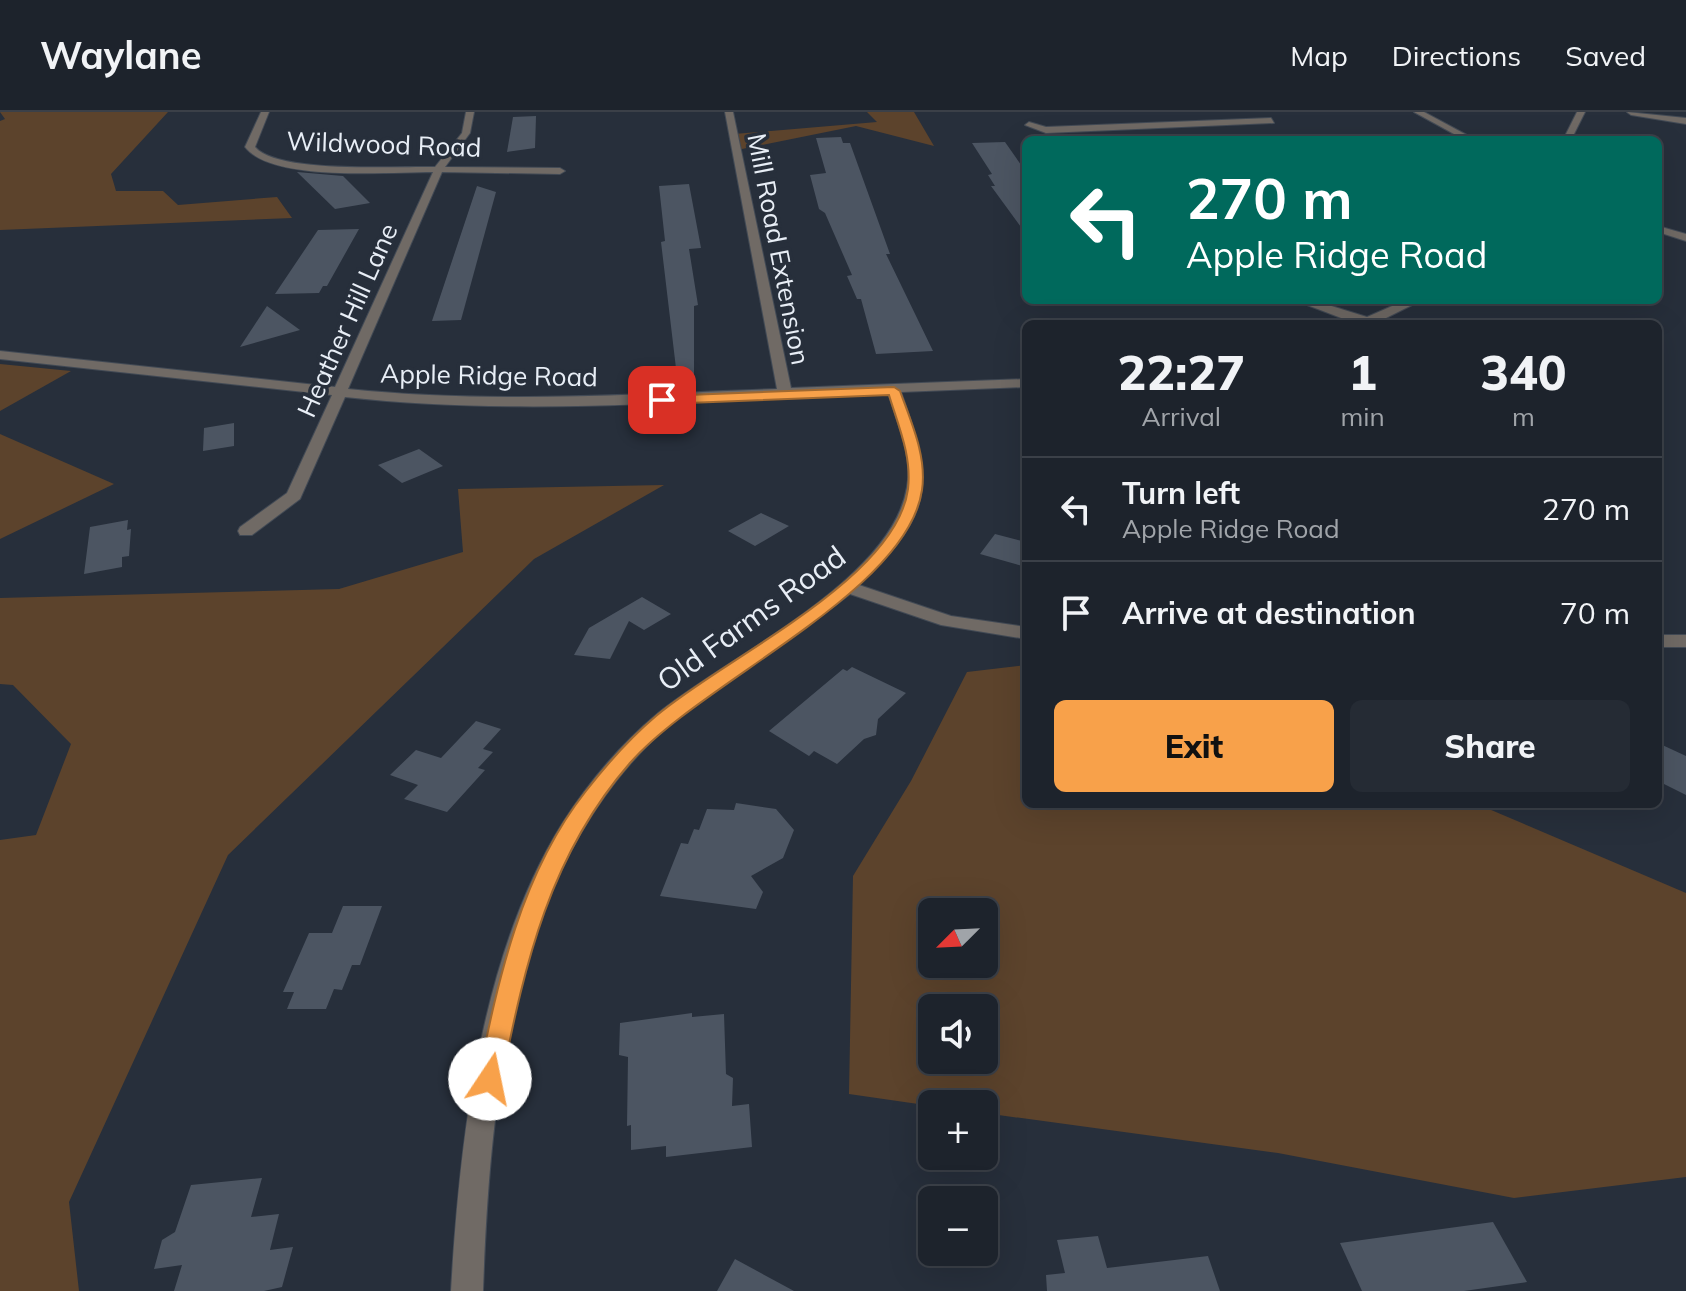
<!DOCTYPE html>
<meta charset="utf-8">
<style>
:root{--surface:#1d232c;--page:#252b34;--text:#f1f3f6;--muted:#a0a4a9;--line:#3b4048;--accent:#f8a14a}
body{margin:0;font-family:Mulish,sans-serif;background:var(--page);color:var(--text);height:100vh;display:flex;flex-direction:column;font-size:30px;white-space:nowrap}
*{box-sizing:border-box;margin:0}
p{font-size:26px;color:var(--muted)}
.icon{flex:none;width:44px;height:44px;fill:none;stroke:currentColor;stroke-width:2;stroke-linecap:round;stroke-linejoin:round}
.map{position:relative;flex:1;overflow:hidden}
.details{position:absolute;left:1022px;top:208px;width:640px;height:488px;display:flex;flex-direction:column;background:var(--surface);border-radius:12px;box-shadow:0 8px 32px #0002,0 0 0 2px var(--line)}
.details>*{flex:none}
.hud{position:absolute;left:1022px;top:24px;width:640px;height:168px;border-radius:12px;box-shadow:0 8px 32px #0002,0 0 0 2px var(--line);background:#00695c;color:#fff;overflow:hidden}
.needle{width:52px;rotate:246deg}
.controls{position:absolute;left:918px;top:786px;display:grid;gap:16px}
.controls a{display:grid;place-items:center;width:80px;height:80px;border-radius:12px;background:var(--surface);box-shadow:0 8px 32px #0002,0 0 0 2px var(--line);font-size:40px}
.pin{position:absolute;display:grid;place-items:center;width:68px;height:68px;color:#fff;margin:-34px;border-radius:16px;box-shadow:0 4px 12px #0006}
.me{position:absolute;width:88px;margin:-44px;rotate:11deg;stroke-linejoin:round;filter:drop-shadow(0 0 6px #0008)}
.turn{display:flex;align-items:center;gap:28px;height:168px;padding:0 32px;font-size:36px}
.turn .icon{width:104px;height:104px;stroke-width:2.5}
.turn b{display:block;font-size:56px;line-height:68px}
.eta{display:flex;justify-content:space-evenly;align-items:center;height:136px;text-align:center}
.eta b{font-size:48px;font-weight:800;line-height:56px}
.button{display:flex;gap:16px;margin-top:auto;padding:16px 32px}
.button a{flex:1;height:92px;border-radius:12px;background:var(--accent);color:#111;font-size:32px;font-weight:800;line-height:92px;text-align:center}
.button a+a{background:var(--page);color:var(--text)}
ul{padding:0;list-style:none}
li{display:flex;align-items:center;gap:24px;height:104px;padding:0 32px;border-top:2px solid var(--line)}
li div{flex:1}
li b{display:block;font-size:30px}
li em{font-style:normal}
header{display:flex;align-items:center;gap:48px;box-sizing:border-box;height:112px;padding:0 40px;background:var(--surface);border-bottom:2px solid var(--line)}
header strong{font-size:38px}
nav{display:flex;gap:44px;margin-inline-start:auto;font-size:28px}
.map>svg:first-child{display:block}
.green{fill:#5c432c;fill-rule:evenodd}
.building{fill:#4c5562}
.lines{fill:none;stroke-linecap:round;stroke-linejoin:round}
.minor-casing{stroke:#424a55;stroke-width:2}
.minor{fill:#706a65;fill-rule:evenodd}
.route{fill:#f8a14a;stroke:#a16930;stroke-width:2}
.labels{text-anchor:middle;dominant-baseline:central;stroke-width:7;stroke-linejoin:round;paint-order:stroke}
.far-street-label{font-size:26px;fill:#e8eef6;stroke:#272f3b}
.street-label{font-size:30px;fill:#e8eef6;stroke:#272f3b}
</style>
<header>
<strong>Waylane</strong>
<nav><a>Map</a><a>Directions</a><a>Saved</a></nav>
</header>
<div class="map">
<svg width="1686" height="1179" viewBox="0 0 1686 1179">
<rect width="100%" height="100%" fill="#272f3b"/>
<g class="green">
<path d="M0 0H168L111 62 116 79H163L178 93 277 85 292 106 0 118V9L5 7Z"/>
<path d="M867 0H914L934 34 856 14 737 38 734 22 877 10Z"/>
<path d="M0 252 71 259 0 299Z"/>
<path d="M0 322 114 372 0 427Z"/>
<path d="M664 373 534 447 228 743 69 1090 79 1179H0V728L36 723 71 632 13 573 0 572V486L339 477 463 440 458 377Z"/>
<path d="M1026 553V692H1477L1686 781V1065L1514 1086 1278 1041 984 1001V992L932 994 849 982 853 764 911 669 967 560ZM984 800V852H932V800ZM984 896V948H932V896Z"/>
</g>
<g class="building">
<path d="M536 4 535 36 507 40 513 5Z"/>
<path d="M841 25 843 31H850L890 142H886L933 239 876 242 861 187H857L847 164 852 163 825 101 819 97 810 63 826 61 816 26Z"/>
<path d="M1005 30 1026 60V122L991 74H995L988 63 992 62 972 31Z"/>
<path d="M297 60 343 64 370 91 335 97Z"/>
<path d="M689 72 701 136 689 137 698 193 694 194V272L678 273 661 130 665 129 659 74Z"/>
<path d="M477 74 496 80 461 208 432 209Z"/>
<path d="M359 117 327 174H323L319 181 275 182 318 118Z"/>
<path d="M267 194 300 218 240 235Z"/>
<path d="M234 311V334L203 339 204 316Z"/>
<path d="M419 337 443 354 402 371 378 353Z"/>
<path d="M761 401 789 414 755 434 728 419Z"/>
<path d="M128 408 127 418 131 417 129 444 122 445V455L84 462 90 415Z"/>
<path d="M995 422 1026 430V455L980 442Z"/>
<path d="M642 485 671 502 644 518 629 509 610 547 574 543 589 516Z"/>
<path d="M852 555 906 581 878 607 876 623 864 627 837 652 814 639 809 644 769 619 843 557 847 559Z"/>
<path d="M476 609 501 617 483 637 493 640 478 656 485 658 447 700 404 687 418 673 390 663 416 638 441 646Z"/>
<path d="M1658 631 1686 644V683L1658 669Z"/>
<path d="M736 691 776 697 794 718 783 746 751 764 763 780 756 797 660 784 681 731 688 732 694 717 699 718 707 697 734 698Z"/>
<path d="M343 794H382L360 853H352L342 878 334 877 326 897H287L294 880H283L309 821H332Z"/>
<path d="M692 901V905L724 902 726 962 733 966 732 994 749 992 752 1035 666 1045V1034L631 1038V1013L627 1014 628 945 619 943 620 911Z"/>
<path d="M262 1066 251 1105 279 1102 270 1138 293 1135 282 1175 264 1179H174L182 1153 154 1157 162 1128 175 1120 191 1073Z"/>
<path d="M1493 1110 1527 1170 1464 1179H1362L1340 1131Z"/>
<path d="M1098 1124 1107 1156 1208 1144 1220 1179H1047L1046 1163 1065 1161 1057 1128Z"/>
<path d="M735 1147 794 1179H717Z"/>
</g>
<g class="lines">
<g class="minor-casing">
<g id="minor">
<path d="M261 0H269L255 35C278 62 397 54 435 55L462 21 466 0H474L470 21 445 55 560 56 565 59 560 62 442 60 348 277C491 292 634 282 777 277L725 0H733L791 276 1026 267V275L901 280C935 375 933 401 859 473L951 504 1026 515V527L941 513 850 482C787 532 713 571 655 626 510 765 490 989 483 1179H451C460 1026 480 844 562 712 588 671 620 633 657 602 727 545 892 469 907 375 913 343 897 310 888 281 709 288 525 305 345 285L300 387 252 423H240L238 419 240 415 287 381 332 283 0 247V239L335 275 433 60C389 60 272 70 245 35Z"/>
<path d="M1414 0H1424L1476 28H1465Z"/>
<path d="M1577 0H1585L1571 28H1563Z"/>
<path d="M1627 0 1686 6V12L1631 3Z"/>
<path d="M1271 6 1274 11 1046 21 1025 13 1029 10 1046 15Z"/>
<path d="M1658 114 1686 122V129L1658 120Z"/>
<path d="M1294 188H1312L1367 205 1406 188H1422L1374 212H1357Z"/>
<rect x="1658" y="523" width="28" height="12"/>
</g>
</g>
<use href="#minor" class="minor"/>
</g>
<path class="route" d="M894 275 900 279C911 310 927 344 922 378 907 481 700 570 630 651 550 743 525 850 502 967L499 975 490 978 481 975 478 967C498 868 521 761 586 679 607 652 630 626 656 604 722 547 896 468 908 377 912 344 898 313 889 283L662 292 656 288 662 284Z"/>
<g class="labels">
<g class="far-street-label">
<text transform="translate(384 32) rotate(2)">Wildwood Road</text>
<text transform="translate(779 137) rotate(79)">Mill Road Extension</text>
<text transform="translate(347 208) rotate(-66)">Heather Hill Lane</text>
<text transform="translate(489 263) rotate(1)">Apple Ridge Road</text>
</g>
<g class="street-label">
<text transform="translate(751 506) rotate(-36)">Old Farms Road</text>
</g>
</g>
</svg>
<div class="controls">
<a><svg class="needle" viewBox="-14 -14 28 28"><path d="M0-13l5 13h-10z" fill="#e53935"/><path d="M0 13l5-13h-10z" fill="#a0a4a9"/></svg></a>
<a><svg class="icon" aria-label="sound" viewBox="0 0 24 24"><path d="M4 9h4l5-4v14l-5-4H4zM17 9q2 3 0 6"/></svg></a>
<a>+</a>
<a>−</a>
</div>
<div class="pin" style="left:662px;top:288px;background:#d93025"><svg class="icon" aria-label="arrive" viewBox="0 0 24 24"><path d="M6 21V4h12l-3 4 3 4H6"/></svg></div>
<svg class="me" style="left:490px;top:967px" viewBox="-20 -20 40 40"><circle r="19" fill="#fff"/><path d="M0-13L10 11 0 6-10 11z" fill="#f8a14a"/></svg>
<div class="hud">
<div class="turn"><svg class="icon" aria-label="left" viewBox="0 0 24 24"><path d="M17 20v-9H6M10 6l-5 5 5 5"/></svg><div><b>270 m</b>Apple Ridge Road</div></div>
</div>
<section class="details">
<div class="eta">
<div><b>22:27</b><p>Arrival</p></div>
<div><b>1</b><p>min</p></div>
<div><b>340</b><p>m</p></div>
</div>
<ul>
<li><svg class="icon" aria-label="left" viewBox="0 0 24 24"><path d="M17 20v-9H6M10 6l-5 5 5 5"/></svg><div><b>Turn left</b><p>Apple Ridge Road</p></div><em>270 m</em></li>
<li><svg class="icon" aria-label="arrive" viewBox="0 0 24 24"><path d="M6 21V4h12l-3 4 3 4H6"/></svg><div><b>Arrive at destination</b></div><em>70 m</em></li>
</ul>
<div class="button"><a>Exit</a><a>Share</a></div>
</section>
</div>
